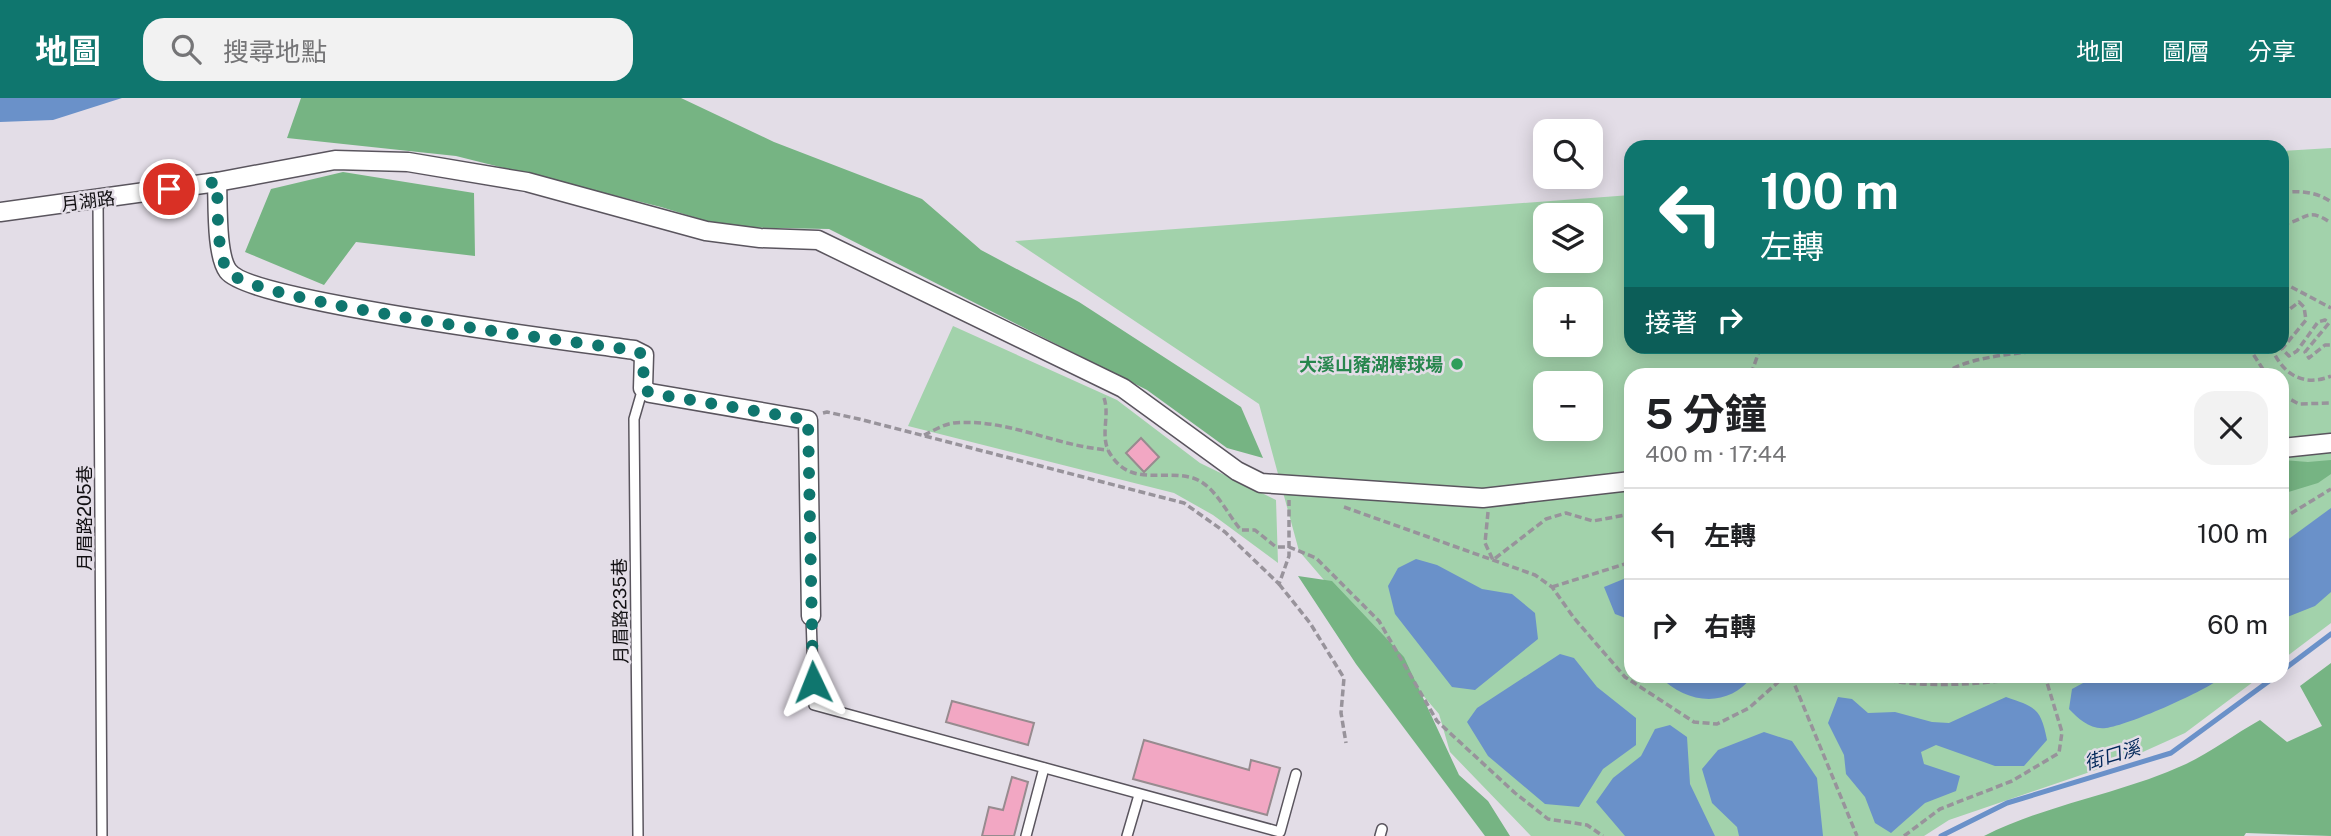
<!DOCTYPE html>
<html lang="zh-TW">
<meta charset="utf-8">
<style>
:root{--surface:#fff;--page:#f2f2f2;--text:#202124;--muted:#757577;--line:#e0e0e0;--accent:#0f766e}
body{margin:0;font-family:"Public Sans","Noto Sans TC",sans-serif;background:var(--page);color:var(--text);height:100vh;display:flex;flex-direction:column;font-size:26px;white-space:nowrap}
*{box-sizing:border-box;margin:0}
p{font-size:23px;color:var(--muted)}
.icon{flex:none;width:38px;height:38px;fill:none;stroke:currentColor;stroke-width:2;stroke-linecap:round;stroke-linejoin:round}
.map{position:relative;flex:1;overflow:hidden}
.drawer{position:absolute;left:1624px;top:270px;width:665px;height:315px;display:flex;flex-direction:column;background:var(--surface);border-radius:21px;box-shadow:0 4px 18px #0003}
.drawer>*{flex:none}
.guide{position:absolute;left:1624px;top:42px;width:665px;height:214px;border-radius:21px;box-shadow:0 4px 18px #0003;background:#0f766e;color:#fff;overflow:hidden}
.tools{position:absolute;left:1533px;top:21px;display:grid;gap:14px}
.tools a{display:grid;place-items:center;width:70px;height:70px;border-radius:14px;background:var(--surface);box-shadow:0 4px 18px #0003;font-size:35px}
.pin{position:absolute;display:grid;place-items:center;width:60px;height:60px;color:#fff;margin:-30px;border:4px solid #fff;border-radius:50%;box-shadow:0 2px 7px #0007}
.me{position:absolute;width:77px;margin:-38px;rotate:358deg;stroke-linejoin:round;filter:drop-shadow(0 0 5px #0008)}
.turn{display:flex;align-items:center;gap:24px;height:147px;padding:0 21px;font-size:32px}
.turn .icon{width:91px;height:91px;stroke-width:2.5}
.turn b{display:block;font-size:49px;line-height:60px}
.then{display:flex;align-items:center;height:66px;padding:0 21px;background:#0003;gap:14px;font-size:26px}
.round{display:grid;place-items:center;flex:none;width:74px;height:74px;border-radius:21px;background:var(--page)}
.headline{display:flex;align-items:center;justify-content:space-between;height:119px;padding:0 21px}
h1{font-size:42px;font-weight:700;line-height:52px}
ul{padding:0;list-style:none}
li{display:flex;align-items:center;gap:21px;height:91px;padding:0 21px;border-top:2px solid var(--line)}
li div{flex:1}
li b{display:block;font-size:26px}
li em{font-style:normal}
header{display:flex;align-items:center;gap:42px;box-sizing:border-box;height:98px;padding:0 35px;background:var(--accent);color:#fff}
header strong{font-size:33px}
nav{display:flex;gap:38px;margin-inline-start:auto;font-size:24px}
.search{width:490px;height:63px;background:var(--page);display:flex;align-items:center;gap:18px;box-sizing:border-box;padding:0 24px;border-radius:21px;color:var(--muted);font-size:26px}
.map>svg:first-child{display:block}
.green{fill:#a2d2ab;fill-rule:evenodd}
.forest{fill:#76b483}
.water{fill:#6a91c9}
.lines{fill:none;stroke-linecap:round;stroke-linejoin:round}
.stream{stroke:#6a91c9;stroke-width:5}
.building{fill:#f2a7c3;stroke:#978b8f;stroke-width:2}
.service-casing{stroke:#5a555e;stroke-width:12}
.minor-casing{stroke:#5a555e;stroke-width:21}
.path{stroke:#98939b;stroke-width:3.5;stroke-dasharray:7 3.5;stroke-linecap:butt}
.service{stroke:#fff;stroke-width:9}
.minor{stroke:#fff;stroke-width:18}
.route{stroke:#0f766e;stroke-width:12;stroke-dasharray:0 21.6}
.leisure-dot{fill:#2e9e5b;stroke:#e3dde7;stroke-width:2.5}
.labels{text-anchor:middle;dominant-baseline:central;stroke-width:5;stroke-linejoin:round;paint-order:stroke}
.street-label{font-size:18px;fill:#110f12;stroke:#e3dde7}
.leisure-label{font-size:18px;font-weight:bold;fill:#27864d;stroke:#e3dde7;text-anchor:end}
.water-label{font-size:19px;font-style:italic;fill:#02285a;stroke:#e3dde7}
</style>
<header>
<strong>地圖</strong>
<div class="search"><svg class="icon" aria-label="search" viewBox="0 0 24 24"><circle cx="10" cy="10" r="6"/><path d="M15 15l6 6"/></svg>搜尋地點</div>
<nav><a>地圖</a><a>圖層</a><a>分享</a></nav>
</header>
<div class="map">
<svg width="2331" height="738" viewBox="0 0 2331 738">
<rect width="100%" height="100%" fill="#e3dde7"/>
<g class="green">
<path d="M2331 50V525L2282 562V276H1631V578H2261L2185 635 2125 662 1949 722 1924 738H1531L1450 654 1439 616 1299 453 1259 306 1015 143 1631 97V248H2282V53ZM1545 117H1591V163H1545ZM1545 201H1591V247H1545ZM1545 285H1591V331H1545Z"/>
<path d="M953 228 1117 302 1200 365 1276 402 1278 465 1213 417 1174 395 908 328Z"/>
</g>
<g class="forest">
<path d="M301 0H681L774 44 922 101 981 152 1079 204 1241 309 1263 360 1227 350 1147 292 829 131 726 129 661 109 456 58 287 40Z"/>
<path d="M343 74 474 95 475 158 356 144 324 187 245 154 271 91Z"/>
<path d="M2282 362 2308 364 2331 362V376L2318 385 2282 396Z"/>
<path d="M1298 478 1332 483 1404 559 1459 677 1488 703 1510 738H1485L1356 566Z"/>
<path d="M2331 565V738L2246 735 2244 738H1984C2047 706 2121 696 2186 666 2211 654 2235 636 2260 622L2287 644 2322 628 2300 588Z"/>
</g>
<g class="water">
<path d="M0 0H122L53 22 0 24Z"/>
<path d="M2331 410V494L2315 508 2282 521V446Z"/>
<path d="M1416 461 1437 467 1482 491 1512 496 1535 515 1538 541 1475 592 1452 589 1395 516 1388 488 1398 470Z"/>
<path d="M1631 478V522L1615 516 1604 489Z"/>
<path d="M1560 556 1574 560 1597 589 1636 620V647L1603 671 1579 709 1545 706 1488 658 1467 624 1477 610Z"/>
<path d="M1659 578H1753C1727 611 1687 606 1659 578Z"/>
<path d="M2096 578H2127L2141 584 2143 578H2216L2220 581C2200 595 2129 627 2106 630 2090 632 2079 621 2069 611L2072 591Z"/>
<path d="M1838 599 1852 601 1868 615 1895 614 1932 624 1949 625 2006 599C2036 609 2041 611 2047 642L2024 668H1995L1936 647 1921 654 1924 666 1960 678 1956 693 1925 705 1891 735 1875 725 1865 699 1846 676 1844 657 1828 625Z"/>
<path d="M1670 627 1687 639 1690 686 1715 738H1625L1596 704 1613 680 1641 658 1655 631Z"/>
<path d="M1764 634 1792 643 1817 680 1823 738H1739L1737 729 1712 705 1702 671 1718 652Z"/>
</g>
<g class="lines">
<g class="stream">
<path d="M2282 573 2331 536"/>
<path d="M1941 738 2007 705 2171 655 2276 578"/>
</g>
</g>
<g class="building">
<path d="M1141 340 1159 359 1144 374 1126 355Z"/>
<path d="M952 603 1034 625 1028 647 946 624Z"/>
<path d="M1144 642 1249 672 1251 662 1280 670 1267 717 1133 681Z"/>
<path d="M1012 679 1028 684 1014 738H982L989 709 1003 712Z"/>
</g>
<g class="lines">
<g class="service-casing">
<g id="service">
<path d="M98 102 102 738"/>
<path d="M811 518 814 607 1280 734 1296 676"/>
<path d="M638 738 634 321 643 290"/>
<path d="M1026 738 1044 670"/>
<path d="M1127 738 1139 697"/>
<path d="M1380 738 1382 731"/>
</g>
</g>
<g class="minor-casing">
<g id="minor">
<path d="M217 84C218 106 216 157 228 173 250 204 579 244 634 252L644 257 643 290 650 295 808 322 811 518"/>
<path d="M0 114 217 84 335 62 408 64 527 84 706 133 760 140 818 142 1123 290 1237 373 1261 385 1483 400 1631 383"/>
<path d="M2282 350 2331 345"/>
</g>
</g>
<g class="path">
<path d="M2282 95C2298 92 2318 94 2331 104"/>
<path d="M2282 126C2306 124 2305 107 2331 125"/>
<path d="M2282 184 2331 210"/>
<path d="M2282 217 2299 204 2304 209 2306 222 2282 251 2289 258 2297 253 2318 224 2325 222 2329 225 2305 254 2309 260 2325 247H2331"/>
<path d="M2248 248 2266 276"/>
<path d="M2271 248C2281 275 2303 290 2331 278"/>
<path d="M1751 276 1761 248"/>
<path d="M1944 276C1979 248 2109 251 2159 248"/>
<path d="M2282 297 2299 306 2331 305"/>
<path d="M1104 300C1110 317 1100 337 1109 354 1130 390 1162 371 1193 380 1215 387 1227 416 1241 432H1255L1276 449H1289L1316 460 1379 523 1437 623 1515 695 1548 721 1587 727 1603 738"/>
<path d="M823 315 827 314 859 321 1184 405 1225 434 1279 486 1289 458V402"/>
<path d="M924 337C933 333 944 326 954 325 1007 320 1055 348 1108 352"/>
<path d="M1344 409 1535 477 1552 489 1574 520 1625 579 1694 624 1717 626 1749 610 1785 578"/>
<path d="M1488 414 1485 445 1493 462 1546 421 1566 415 1593 423 1631 416"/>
<path d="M2282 421 2331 391"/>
<path d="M1279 486 1310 525 1344 580 1341 615 1346 645"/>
<path d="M1552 489 1631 464"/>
<path d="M1791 578 1857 738"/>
<path d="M1868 578C1924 593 1987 585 2044 578"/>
<path d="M1904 738 1940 711 2012 683 2059 655 2062 634 2045 578"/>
</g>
<use href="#service" class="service"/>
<use href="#minor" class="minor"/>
</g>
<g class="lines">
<path class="route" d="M169 91 217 84C218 106 216 157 228 173 249 204 579 245 634 252L644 257 643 290 650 295 808 322 813 584"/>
</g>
<circle class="leisure-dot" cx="1457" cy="266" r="7"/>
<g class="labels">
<g class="street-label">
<text transform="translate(88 103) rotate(-7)">月湖路</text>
<text transform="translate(84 420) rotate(-90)">月眉路205巷</text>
<text transform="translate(620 513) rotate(-91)">月眉路235巷</text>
</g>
<g class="leisure-label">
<text x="1443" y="266">大溪山豬湖棒球場</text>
</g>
<g class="water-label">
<text transform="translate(2112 657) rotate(-17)">街口溪</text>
</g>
</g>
</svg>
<div class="tools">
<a><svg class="icon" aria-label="search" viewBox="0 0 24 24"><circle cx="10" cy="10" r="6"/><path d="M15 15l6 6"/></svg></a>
<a><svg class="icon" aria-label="layers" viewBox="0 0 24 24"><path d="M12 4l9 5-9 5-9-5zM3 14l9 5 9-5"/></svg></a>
<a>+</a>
<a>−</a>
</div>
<div class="pin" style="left:169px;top:91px;background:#d93025"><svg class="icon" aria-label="arrive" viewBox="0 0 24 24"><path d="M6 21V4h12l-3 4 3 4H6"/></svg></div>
<svg class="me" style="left:813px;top:584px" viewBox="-20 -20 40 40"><path d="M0-17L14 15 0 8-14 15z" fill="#0f766e" stroke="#fff" stroke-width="4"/></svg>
<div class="guide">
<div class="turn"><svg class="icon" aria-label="left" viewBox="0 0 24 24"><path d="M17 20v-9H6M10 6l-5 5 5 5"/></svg><div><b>100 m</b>左轉</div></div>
<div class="then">接著<svg class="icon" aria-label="right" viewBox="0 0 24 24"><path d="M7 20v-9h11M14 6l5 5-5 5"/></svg></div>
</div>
<section class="drawer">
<div class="headline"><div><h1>5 分鐘</h1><p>400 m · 17:44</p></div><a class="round"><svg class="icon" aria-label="close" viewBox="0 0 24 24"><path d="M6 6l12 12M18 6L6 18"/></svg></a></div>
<ul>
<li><svg class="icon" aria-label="left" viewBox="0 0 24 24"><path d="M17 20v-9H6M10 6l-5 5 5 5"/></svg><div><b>左轉</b></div><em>100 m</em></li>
<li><svg class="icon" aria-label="right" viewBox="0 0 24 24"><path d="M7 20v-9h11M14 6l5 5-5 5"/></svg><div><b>右轉</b></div><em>60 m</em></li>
</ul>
</section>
</div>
